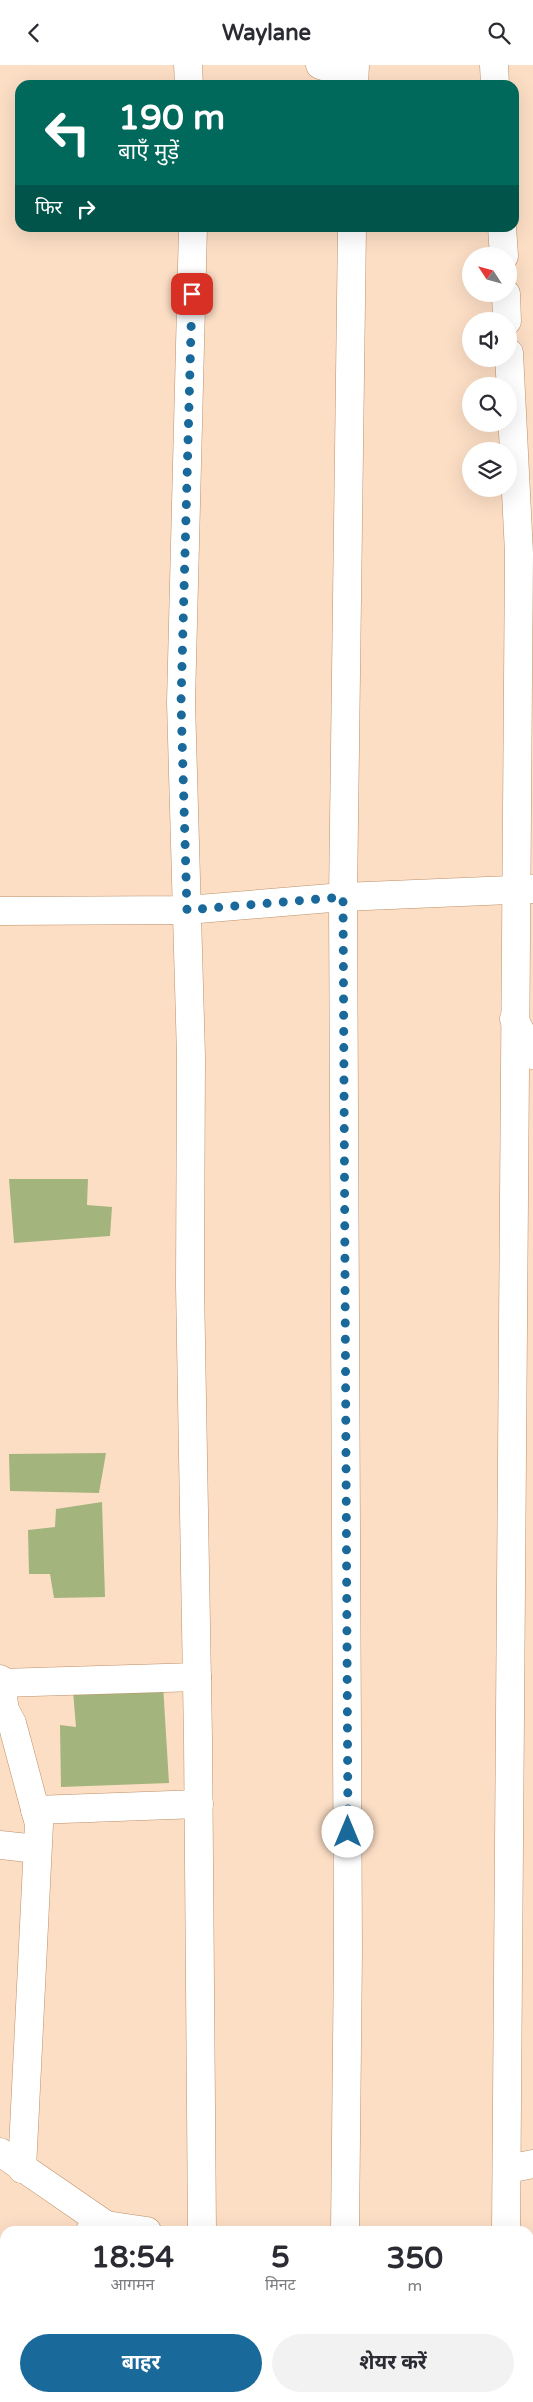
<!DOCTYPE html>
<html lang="hi">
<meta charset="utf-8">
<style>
:root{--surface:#fff;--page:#f2f2f3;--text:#2b2b33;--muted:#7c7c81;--accent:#1a699b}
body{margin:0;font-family:"Varela Round","Noto Sans Devanagari",sans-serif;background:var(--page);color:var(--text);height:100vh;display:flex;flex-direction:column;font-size:19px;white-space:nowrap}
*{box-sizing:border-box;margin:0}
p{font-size:16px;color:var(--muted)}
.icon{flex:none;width:28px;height:28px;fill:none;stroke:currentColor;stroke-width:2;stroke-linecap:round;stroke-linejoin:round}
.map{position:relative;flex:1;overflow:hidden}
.details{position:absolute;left:0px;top:2161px;width:534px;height:176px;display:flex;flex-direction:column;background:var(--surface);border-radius:15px 15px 0 0;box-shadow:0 5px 20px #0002}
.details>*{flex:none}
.top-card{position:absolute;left:15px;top:15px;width:504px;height:152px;border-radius:15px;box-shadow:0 5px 20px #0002;background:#00695c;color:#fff;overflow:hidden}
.needle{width:32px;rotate:306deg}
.buttons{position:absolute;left:462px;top:182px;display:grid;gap:10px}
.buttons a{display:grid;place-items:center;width:55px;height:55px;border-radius:50%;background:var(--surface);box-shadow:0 5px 20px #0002;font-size:25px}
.pin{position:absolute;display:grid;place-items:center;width:42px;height:42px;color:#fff;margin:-21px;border-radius:10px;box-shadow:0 2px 8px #0006}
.me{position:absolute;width:55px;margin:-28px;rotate:0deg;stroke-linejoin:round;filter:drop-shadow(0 0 4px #0008)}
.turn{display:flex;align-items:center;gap:18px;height:105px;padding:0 20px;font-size:22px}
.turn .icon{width:65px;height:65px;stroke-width:2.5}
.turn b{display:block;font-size:35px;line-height:42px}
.then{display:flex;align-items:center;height:48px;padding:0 20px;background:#0003;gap:10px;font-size:19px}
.eta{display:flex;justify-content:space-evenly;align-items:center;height:85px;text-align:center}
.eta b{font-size:30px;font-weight:700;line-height:35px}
.primary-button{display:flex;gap:10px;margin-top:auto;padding:10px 20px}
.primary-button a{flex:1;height:58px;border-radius:30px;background:var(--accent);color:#fff;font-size:20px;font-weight:700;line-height:58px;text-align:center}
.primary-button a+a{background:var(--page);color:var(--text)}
header{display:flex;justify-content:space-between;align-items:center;height:65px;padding:0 20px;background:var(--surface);font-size:22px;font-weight:700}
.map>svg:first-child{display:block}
.building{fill:#a3b47c}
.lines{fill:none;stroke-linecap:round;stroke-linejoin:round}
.minor-casing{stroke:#bd9068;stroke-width:29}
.tertiary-casing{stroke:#bd9068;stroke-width:29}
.primary-casing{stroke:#bd9068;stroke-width:29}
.minor{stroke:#fff;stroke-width:28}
.tertiary{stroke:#fff;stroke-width:28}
.primary{stroke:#fff;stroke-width:28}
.route{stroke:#1a699b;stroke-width:9;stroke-dasharray:0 16.2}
</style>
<header><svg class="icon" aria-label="back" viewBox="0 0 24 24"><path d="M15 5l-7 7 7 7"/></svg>Waylane<svg class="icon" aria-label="search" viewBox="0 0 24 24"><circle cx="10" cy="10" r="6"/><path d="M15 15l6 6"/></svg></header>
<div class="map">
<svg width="533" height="2337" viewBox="0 0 533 2337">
<rect width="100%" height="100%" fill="#fcdec5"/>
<g class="building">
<path d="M9 1114H88L87 1140 112 1142 110 1171 14 1178Z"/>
<path d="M106 1388 99 1428 10 1426 9 1389Z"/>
<path d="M102 1437 105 1532 54 1533 50 1509H29L28 1465 55 1462 56 1444Z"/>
<path d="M163 1620 169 1718 61 1722 60 1660 76 1662 73 1626Z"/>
</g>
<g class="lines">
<g class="minor-casing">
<g id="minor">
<path d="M0 846 187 845 343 832 533 824"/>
<path d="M514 954 533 990"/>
<path d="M0 1614 5 1645 12 1658 39 1759 22 2104"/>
<path d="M1 1618 197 1612"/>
<path d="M35 1745 199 1739"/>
<path d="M0 1780 37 1784"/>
<path d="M0 2087 106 2160"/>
<path d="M508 2104 533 2099"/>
<path d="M90 2166 106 2160 147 2166"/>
<path d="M0 2200 5 2198"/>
<path d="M0 2309 5 2307"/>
<path d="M35 2332V2337"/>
</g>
</g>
<g class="tertiary-casing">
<g id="tertiary">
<path d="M188 0 189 20"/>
<path d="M320 0 354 11"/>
<path d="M193 162 181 637 191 991 190 1220 198 1674 202 2166"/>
<path d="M202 2332 203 2337"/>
</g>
</g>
<g class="primary-casing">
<g id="primary">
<path d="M494 0 495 20"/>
<path d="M354 20 355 0"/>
<path d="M502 162 504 191"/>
<path d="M506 229 507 256"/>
<path d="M345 2166 348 1886 343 832 352 162"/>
<path d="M506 2166 519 488 509 288"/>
<path d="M342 2337V2332"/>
<path d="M501 2337V2332"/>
</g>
</g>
<use href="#minor" class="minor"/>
<use href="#tertiary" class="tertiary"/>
<use href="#primary" class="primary"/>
</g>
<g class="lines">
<path class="route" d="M192 229 181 637 187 845 343 832 348 1767"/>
</g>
</svg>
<div class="buttons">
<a><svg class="needle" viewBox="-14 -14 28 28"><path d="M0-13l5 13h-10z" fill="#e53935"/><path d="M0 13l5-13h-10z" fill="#7c7c81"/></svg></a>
<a><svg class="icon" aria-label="sound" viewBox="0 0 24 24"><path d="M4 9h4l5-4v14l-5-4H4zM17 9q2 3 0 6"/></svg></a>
<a><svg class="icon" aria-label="search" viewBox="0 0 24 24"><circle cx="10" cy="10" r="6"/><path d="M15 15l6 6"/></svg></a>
<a><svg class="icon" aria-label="layers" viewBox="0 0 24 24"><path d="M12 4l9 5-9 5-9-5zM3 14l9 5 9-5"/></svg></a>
</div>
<div class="pin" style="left:192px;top:229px;background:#d93025"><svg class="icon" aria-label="arrive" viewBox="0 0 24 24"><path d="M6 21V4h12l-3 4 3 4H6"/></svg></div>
<svg class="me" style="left:348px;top:1767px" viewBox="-20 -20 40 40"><circle r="19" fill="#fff"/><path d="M0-13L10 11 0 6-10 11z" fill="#1a699b"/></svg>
<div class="top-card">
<div class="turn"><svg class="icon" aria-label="left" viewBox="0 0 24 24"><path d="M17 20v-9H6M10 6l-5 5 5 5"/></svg><div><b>190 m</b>बाएँ मुड़ें</div></div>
<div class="then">फिर<svg class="icon" aria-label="right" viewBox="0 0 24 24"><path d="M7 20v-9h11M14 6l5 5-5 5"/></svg></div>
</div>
<section class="details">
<div class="eta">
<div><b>18:54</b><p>आगमन</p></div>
<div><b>5</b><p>मिनट</p></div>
<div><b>350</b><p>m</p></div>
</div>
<div class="primary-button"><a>बाहर</a><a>शेयर करें</a></div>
</section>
</div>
